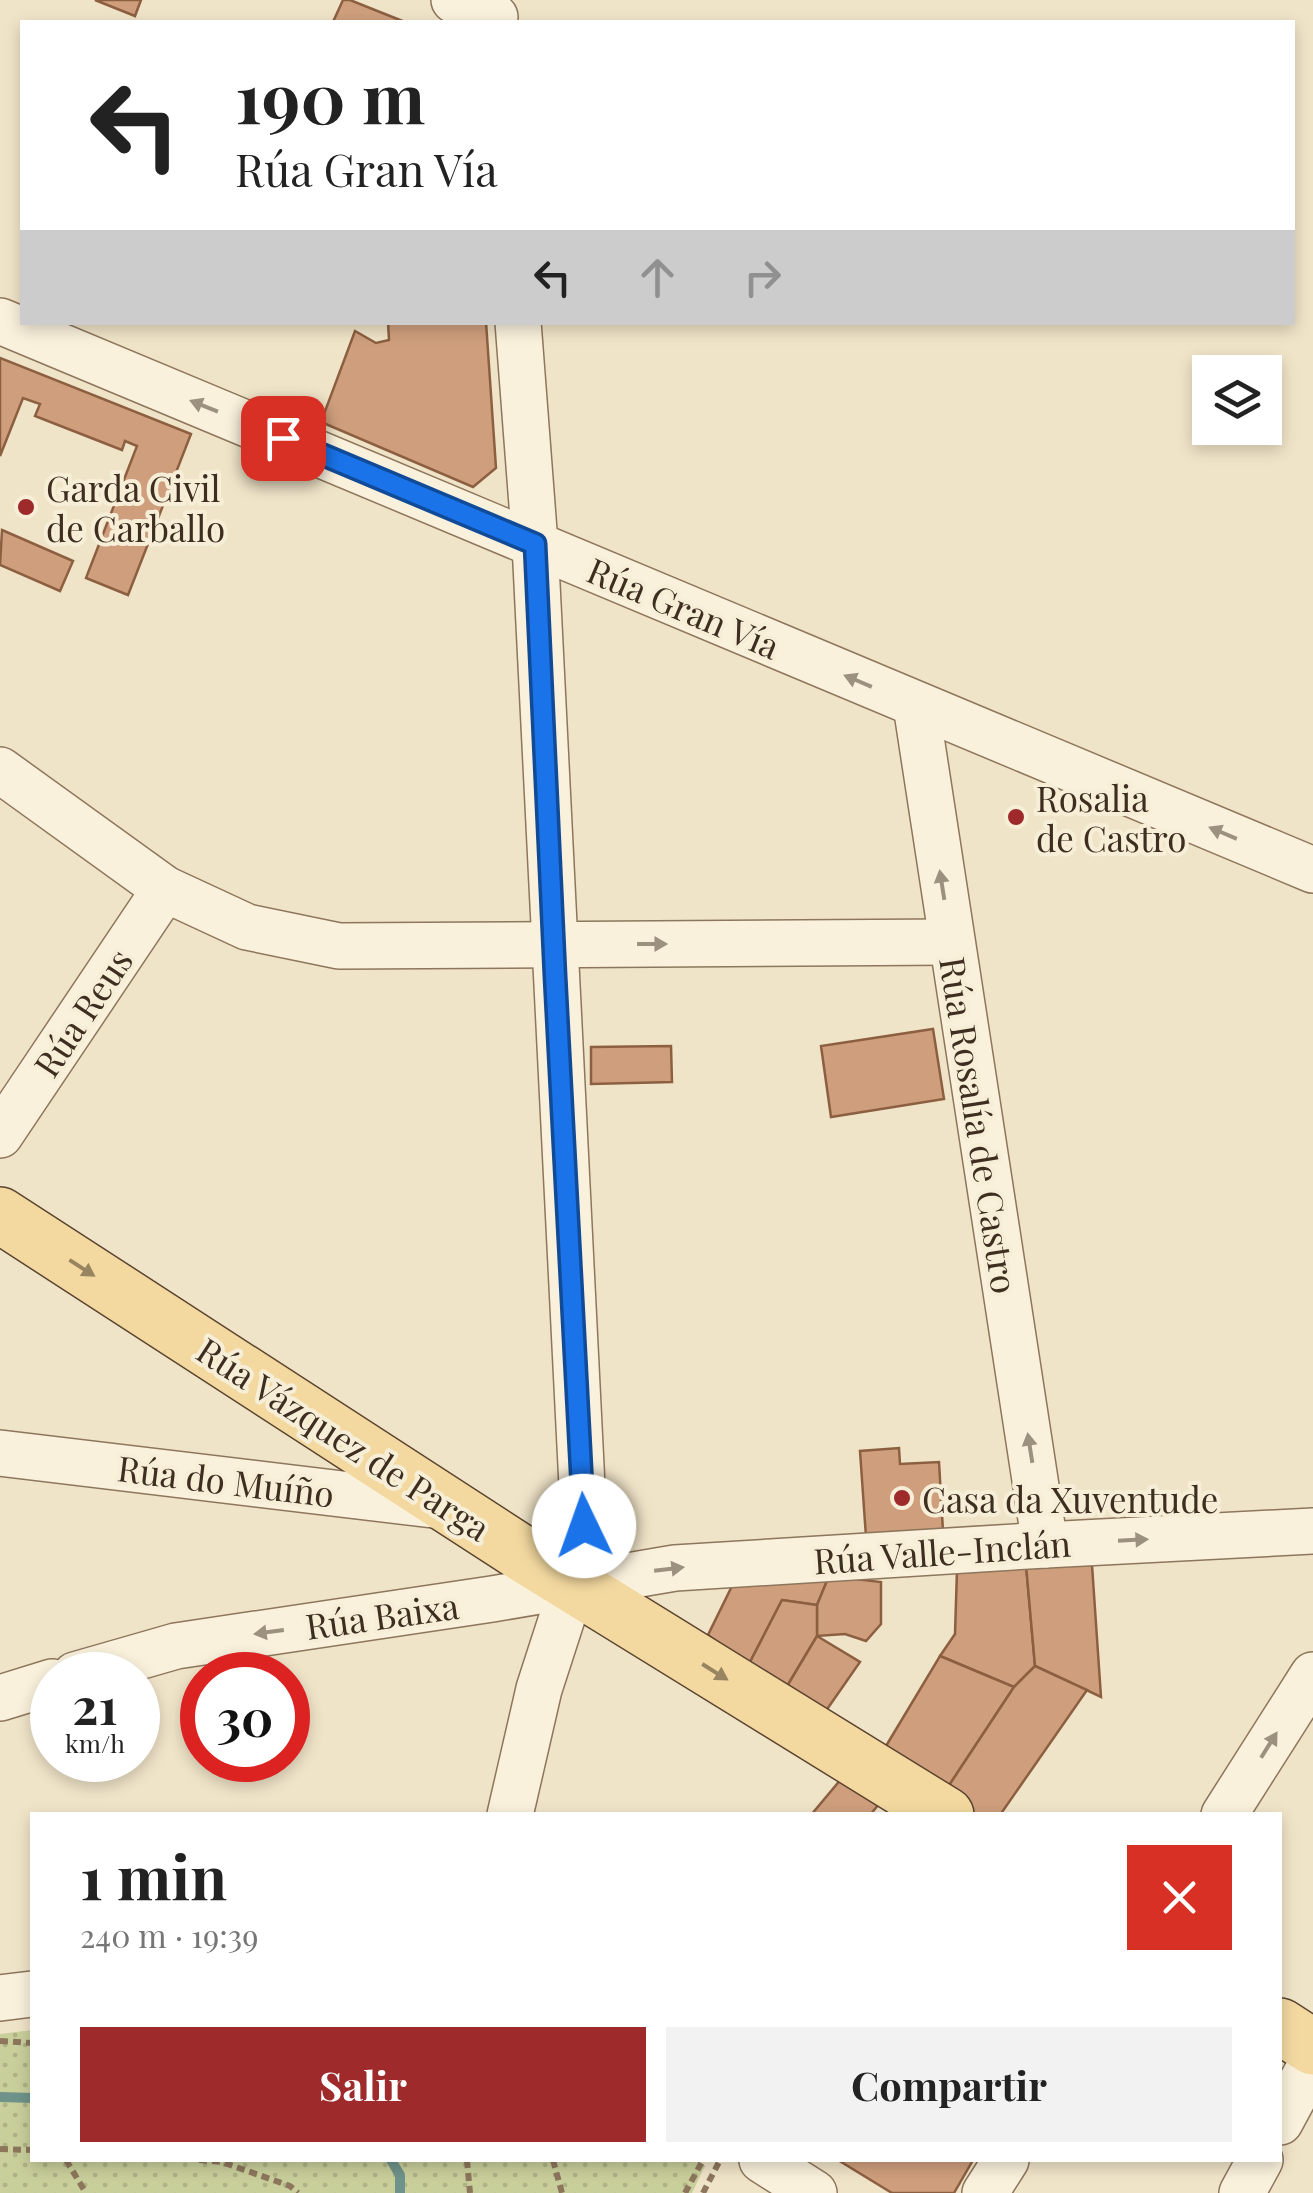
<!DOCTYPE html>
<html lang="es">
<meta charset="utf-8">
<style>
:root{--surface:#fff;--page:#f2f2f2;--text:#222;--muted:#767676;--accent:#9e2a2b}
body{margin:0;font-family:"Playfair Display",serif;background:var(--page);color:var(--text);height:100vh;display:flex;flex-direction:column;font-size:38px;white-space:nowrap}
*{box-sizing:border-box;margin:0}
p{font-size:32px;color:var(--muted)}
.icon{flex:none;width:55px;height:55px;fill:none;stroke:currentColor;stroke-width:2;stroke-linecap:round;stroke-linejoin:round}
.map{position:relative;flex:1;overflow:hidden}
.details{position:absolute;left:30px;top:1812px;width:1252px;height:350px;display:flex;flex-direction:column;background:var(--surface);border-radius:0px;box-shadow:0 5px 15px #0003}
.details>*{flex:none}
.banner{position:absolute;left:20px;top:20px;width:1275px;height:305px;border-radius:0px;box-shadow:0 5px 15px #0003;background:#fff;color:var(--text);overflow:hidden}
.controls{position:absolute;left:1192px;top:355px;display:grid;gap:20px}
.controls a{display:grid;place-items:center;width:90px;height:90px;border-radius:0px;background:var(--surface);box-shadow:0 5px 15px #0003;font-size:50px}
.speed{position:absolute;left:30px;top:1652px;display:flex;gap:20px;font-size:50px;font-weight:700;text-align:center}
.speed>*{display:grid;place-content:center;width:130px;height:130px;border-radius:50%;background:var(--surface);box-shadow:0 5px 15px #0003;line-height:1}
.speed small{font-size:25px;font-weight:400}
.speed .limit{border:15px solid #d22;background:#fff;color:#111}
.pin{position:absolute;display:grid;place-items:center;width:85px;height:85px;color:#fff;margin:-42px;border-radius:20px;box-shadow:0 5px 15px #0006}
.me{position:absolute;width:110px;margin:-55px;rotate:357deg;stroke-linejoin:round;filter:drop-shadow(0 0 8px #0008)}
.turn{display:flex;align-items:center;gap:35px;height:210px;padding:0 50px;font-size:45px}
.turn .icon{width:130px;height:130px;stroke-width:2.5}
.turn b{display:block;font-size:70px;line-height:85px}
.lanes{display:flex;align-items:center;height:95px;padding:0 50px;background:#0003;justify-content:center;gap:50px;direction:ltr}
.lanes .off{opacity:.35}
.round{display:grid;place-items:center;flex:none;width:105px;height:105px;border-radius:0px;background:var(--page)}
.headline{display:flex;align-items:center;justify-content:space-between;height:170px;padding:0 50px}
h1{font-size:60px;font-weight:700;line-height:75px}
.cta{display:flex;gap:20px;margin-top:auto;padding:20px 50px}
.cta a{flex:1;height:115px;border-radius:0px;background:var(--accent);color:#fff;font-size:40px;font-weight:700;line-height:115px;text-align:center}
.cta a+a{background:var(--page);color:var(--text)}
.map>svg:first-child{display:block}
.park{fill:url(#park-dots)}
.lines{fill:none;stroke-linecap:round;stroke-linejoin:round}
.stream{stroke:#6f938a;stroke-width:10}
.building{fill:#cf9f7d;stroke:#8d5f41;stroke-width:2.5}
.minor-casing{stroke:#8d765c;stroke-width:48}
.major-casing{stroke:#5b4430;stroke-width:58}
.path{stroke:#8d765c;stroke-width:6;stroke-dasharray:8 5;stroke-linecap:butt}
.minor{stroke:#faf1dc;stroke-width:45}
.major{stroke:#f3d9a0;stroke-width:55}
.oneway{fill:#9c907e}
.oneway2{fill:#988460}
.route-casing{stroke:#114b97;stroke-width:25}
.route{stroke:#1a73e8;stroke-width:18}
.poi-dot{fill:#9e2a2b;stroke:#f7eed8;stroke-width:4}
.labels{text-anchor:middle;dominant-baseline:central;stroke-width:8;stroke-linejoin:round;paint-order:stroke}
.poi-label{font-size:35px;fill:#3d2e20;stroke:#f7eed8;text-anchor:start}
.street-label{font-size:35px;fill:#3d2e20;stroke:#f7eed8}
</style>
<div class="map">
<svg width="1313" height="2193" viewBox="0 0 1313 2193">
<defs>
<pattern id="park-dots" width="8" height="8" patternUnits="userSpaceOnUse" patternTransform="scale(2.5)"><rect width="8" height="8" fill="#c9cf9b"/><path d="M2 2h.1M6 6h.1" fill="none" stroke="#aeb285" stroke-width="1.8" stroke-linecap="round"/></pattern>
</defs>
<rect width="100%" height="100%" fill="#f0e4c8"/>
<path class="park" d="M32 2030V2160H696L705 2166 692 2193H0V2034Z"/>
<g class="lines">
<g class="stream">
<path d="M0 2097 32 2098"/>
<path d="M391 2160 400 2175V2193"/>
</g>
</g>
<g class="building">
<path d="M95 0H141L135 16Z"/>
<path d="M343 0H350L405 22H333Z"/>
<path d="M388 322H486L496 468 473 487 321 422 355 331 376 343 389 340Z"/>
<path d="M0 358 191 434 128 595 86 578 137 446 125 441 122 450 35 416 40 404 23 398 0 456Z"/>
<path d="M2 530 73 561 60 591 0 565Z"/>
<path d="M933 1029 944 1099 831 1117 821 1046Z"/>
<path d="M671 1046 672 1082 591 1084V1047Z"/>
<path d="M899 1448 900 1464 939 1462 943 1531 866 1537 860 1451Z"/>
<path d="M1026 1565 1035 1666 1014 1687 940 1656 955 1634 957 1570Z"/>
<path d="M1026 1565H1092L1101 1697 1035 1666Z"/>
<path d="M829 1576 817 1605 782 1600 748 1666 708 1635 735 1580Z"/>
<path d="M829 1576 881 1582V1624L866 1641 845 1634 817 1636V1605Z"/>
<path d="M782 1600 817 1605V1636L783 1693 748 1666Z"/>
<path d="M817 1636 860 1662 823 1715 783 1693Z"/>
<path d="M940 1656 1014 1687 944 1793 883 1751Z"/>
<path d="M1035 1666 1087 1690 1000 1815H976L944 1793 1014 1687Z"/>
<path d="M842 1778 879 1804 870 1815H811Z"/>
<path d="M838 2160H973L954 2193H892Z"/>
</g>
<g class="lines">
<g class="minor-casing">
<g id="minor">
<path d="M454 0 495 17"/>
<path d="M0 321C438 503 875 687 1313 870"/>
<path d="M916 705 1045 1545"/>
<path d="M0 770 165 889 247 927 339 946 951 942"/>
<path d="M0 1135 165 889"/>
<path d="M0 1453 450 1507"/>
<path d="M75 1675 176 1646 492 1599 675 1568 1045 1545 1313 1531"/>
<path d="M0 1698 52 1682"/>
<path d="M510 1815 539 1689 573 1584 584 1526 535 544 518 322"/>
<path d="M1224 1815 1313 1675"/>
<path d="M0 1998 32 1994"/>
<path d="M1280 2122 1313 2061"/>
<path d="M762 2160 814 2193"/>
<path d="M985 2193 1006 2160"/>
<path d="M1242 2193 1260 2160"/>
</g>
</g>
<g class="major-casing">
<g id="major">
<path d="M0 1215 523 1554 946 1815"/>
<path d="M1280 2026 1313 2047"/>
</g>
</g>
<g class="path">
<path d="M0 2041 32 2043"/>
<path d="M0 2149 32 2150"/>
<path d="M66 2160 86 2193"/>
<path d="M199 2160 222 2162 290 2186 298 2193"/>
<path d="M467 2160 470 2193"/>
<path d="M553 2160 562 2193"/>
<path d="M685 2193 703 2160"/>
<path d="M703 2193 720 2160"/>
</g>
<use href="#minor" class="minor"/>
<use href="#major" class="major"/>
</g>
<defs><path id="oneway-solid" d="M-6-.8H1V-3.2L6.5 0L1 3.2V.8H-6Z" transform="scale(2.5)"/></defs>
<g class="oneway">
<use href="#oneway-solid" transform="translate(204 406) rotate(-158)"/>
<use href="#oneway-solid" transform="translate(858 681) rotate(-157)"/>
<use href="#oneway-solid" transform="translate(1223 833) rotate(-157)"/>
<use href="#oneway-solid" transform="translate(942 885) rotate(-99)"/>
<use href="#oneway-solid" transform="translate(652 944)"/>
<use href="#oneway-solid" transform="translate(1030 1448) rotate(-99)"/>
<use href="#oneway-solid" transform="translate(1133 1540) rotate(-3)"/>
<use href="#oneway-solid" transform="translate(669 1569) rotate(-7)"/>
<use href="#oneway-solid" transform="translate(269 1632) rotate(172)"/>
<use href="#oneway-solid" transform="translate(1269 1745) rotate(-58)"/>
</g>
<g class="oneway2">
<use href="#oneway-solid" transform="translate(82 1268) rotate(33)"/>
<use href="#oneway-solid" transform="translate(715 1672) rotate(32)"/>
</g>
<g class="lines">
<g class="route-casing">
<path id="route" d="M283 438 535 544 555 976 584 1526"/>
</g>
<use href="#route" class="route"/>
</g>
<g class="poi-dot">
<circle cx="26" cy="507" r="10"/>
<circle cx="1016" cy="817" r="10"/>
<circle cx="902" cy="1498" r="10"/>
</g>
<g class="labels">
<g class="poi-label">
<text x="46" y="487">Garda Civil<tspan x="46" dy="40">de Carballo</tspan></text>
<text x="1036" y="797">Rosalia<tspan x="1036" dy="40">de Castro</tspan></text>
<text x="922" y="1498">Casa da Xuventude</text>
</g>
<g class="street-label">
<text transform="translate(684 607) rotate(23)">Rúa Gran Vía</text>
<text transform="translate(82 1012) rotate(-56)">Rúa Reus</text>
<text transform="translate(980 1125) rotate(81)">Rúa Rosalía de Castro</text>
<text transform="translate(344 1438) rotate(33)">Rúa Vázquez de Parga</text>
<text transform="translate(226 1480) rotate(7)">Rúa do Muíño</text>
<text transform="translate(942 1551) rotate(-4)">Rúa Valle-Inclán</text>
<text transform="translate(382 1615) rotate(-8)">Rúa Baixa</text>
</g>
</g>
</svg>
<div class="controls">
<a><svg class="icon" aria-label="layers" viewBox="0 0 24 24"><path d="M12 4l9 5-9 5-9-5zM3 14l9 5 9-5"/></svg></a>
</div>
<div class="speed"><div>21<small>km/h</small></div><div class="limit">30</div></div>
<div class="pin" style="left:283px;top:438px;background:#d93025"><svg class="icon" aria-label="arrive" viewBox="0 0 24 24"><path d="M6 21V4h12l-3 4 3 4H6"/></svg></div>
<svg class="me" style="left:584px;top:1526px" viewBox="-20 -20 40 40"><circle r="19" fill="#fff"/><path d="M0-13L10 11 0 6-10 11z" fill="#1a73e8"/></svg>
<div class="banner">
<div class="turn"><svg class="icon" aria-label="left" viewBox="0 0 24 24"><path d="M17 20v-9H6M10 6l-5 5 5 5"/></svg><div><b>190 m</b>Rúa Gran Vía</div></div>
<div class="lanes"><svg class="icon" aria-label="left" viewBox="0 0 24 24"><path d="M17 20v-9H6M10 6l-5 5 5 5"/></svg><svg class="icon off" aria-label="ahead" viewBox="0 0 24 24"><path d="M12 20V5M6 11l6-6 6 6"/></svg><svg class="icon off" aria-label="right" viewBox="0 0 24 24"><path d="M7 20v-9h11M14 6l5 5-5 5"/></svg></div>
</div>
<section class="details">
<div class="headline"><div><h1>1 min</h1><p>240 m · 19:39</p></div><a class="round" style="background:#d93025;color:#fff"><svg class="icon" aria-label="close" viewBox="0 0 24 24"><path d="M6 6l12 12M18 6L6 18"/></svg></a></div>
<div class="cta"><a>Salir</a><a>Compartir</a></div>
</section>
</div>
